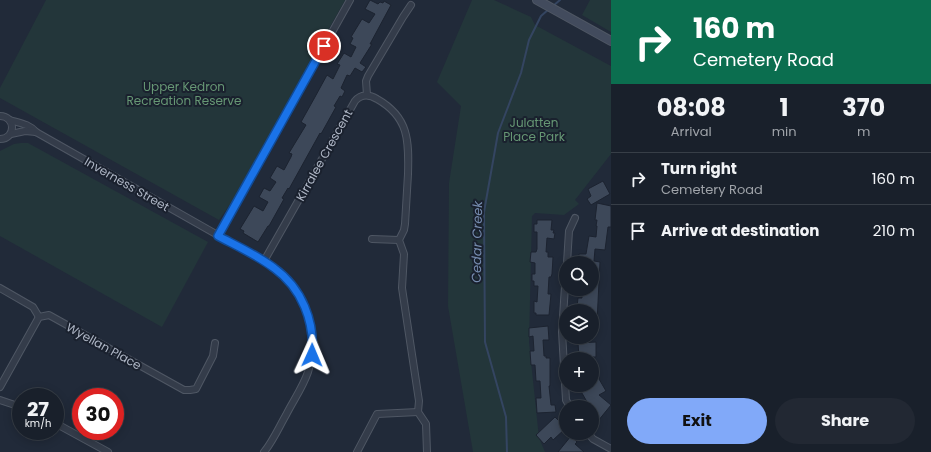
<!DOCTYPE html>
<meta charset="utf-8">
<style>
:root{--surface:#19202b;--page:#222833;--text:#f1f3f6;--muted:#9fa3a9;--line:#373e47;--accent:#81a9f9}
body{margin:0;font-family:Poppins,sans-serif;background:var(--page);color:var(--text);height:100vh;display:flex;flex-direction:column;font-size:15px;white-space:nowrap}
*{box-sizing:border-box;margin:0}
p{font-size:13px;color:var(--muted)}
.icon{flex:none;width:22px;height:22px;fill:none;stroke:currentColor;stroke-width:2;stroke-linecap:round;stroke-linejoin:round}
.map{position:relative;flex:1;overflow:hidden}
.sheet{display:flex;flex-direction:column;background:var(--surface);width:320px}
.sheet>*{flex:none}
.top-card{background:#0b6e4f;color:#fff;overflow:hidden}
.fabs{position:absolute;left:559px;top:256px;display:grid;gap:8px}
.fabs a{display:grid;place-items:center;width:40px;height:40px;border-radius:50%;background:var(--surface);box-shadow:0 2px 10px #0003,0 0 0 1px var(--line);font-size:20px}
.speed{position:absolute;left:12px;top:388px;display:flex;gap:8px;font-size:20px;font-weight:700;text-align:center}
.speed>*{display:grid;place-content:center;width:52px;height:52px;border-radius:50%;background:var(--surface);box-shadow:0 2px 10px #0003,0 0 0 1px var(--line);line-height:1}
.speed small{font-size:10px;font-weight:400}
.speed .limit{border:6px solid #d22;background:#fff;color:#111}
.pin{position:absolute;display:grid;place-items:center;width:34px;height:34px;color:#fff;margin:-17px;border:2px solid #fff;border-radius:50%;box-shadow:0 1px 4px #0007}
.me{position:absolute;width:44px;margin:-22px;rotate:1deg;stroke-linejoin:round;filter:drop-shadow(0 0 3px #0008)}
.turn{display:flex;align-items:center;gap:14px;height:84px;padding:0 16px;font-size:18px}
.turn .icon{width:52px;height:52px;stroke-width:2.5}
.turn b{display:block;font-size:28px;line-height:34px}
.eta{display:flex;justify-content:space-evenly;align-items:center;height:68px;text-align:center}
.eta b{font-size:24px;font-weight:700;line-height:28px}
.primary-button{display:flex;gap:8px;margin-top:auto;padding:8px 16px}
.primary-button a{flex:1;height:46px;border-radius:24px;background:var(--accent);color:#111;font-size:16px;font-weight:700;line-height:46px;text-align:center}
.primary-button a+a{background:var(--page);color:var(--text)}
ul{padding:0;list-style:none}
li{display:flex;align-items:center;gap:12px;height:52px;padding:0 16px;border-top:1px solid var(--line)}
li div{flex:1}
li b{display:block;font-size:15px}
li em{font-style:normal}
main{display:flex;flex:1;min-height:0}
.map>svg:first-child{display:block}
.green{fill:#23363a}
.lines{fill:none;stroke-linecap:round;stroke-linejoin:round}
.stream{stroke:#344561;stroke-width:2}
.building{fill:#3d4859;stroke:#1c2330}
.minor-casing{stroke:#4f5764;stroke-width:8}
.secondary-casing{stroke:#4f5764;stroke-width:10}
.minor{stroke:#343c4a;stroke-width:6}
.secondary{stroke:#424b5d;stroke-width:8}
.route-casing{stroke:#114b97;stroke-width:10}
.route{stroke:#1a73e8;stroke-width:7}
.labels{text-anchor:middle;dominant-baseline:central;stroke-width:4;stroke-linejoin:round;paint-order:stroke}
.park-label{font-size:12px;fill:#669774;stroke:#1a212e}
.street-label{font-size:12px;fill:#afb7c6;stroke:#1a212e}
.water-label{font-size:13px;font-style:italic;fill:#768caf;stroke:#1a212e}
</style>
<main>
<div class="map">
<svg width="611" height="452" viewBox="0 0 611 452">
<rect width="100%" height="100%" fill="#212a39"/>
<g class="green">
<path d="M46 0H345L231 203 219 220 0 98V88Z"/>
<path d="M472 0H494L531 17 535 25 611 66V154L575 200 579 204 564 215 535 213 532 216 529 342 539 438 545 452H473L448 306 449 183 461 106 437 82Z"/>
<path d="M590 0H611V32L582 15Z"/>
<path d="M21 143H28L208 242 162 327 0 236V151L14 144Z"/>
</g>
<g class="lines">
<g class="stream">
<path d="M553 6 560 0"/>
<path d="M507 452 506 417 485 342 484 212 498 133 521 73 529 40 541 16 549 9"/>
</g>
</g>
<g class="building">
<path d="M370 0 378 4 380 2 383 3 384 1 391 5 370 44H372L360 63 366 67 362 72 355 68 350 76 347 75 341 88 345 91 342 97 340 96 334 106 336 107 321 134 320 133 289 189 288 188 282 198 284 199 269 226H268L258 242 243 233 244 231 240 229 254 206 263 211 268 202 259 197 264 188 270 191 276 182 270 178 277 166 284 170 291 157 292 154 289 153 306 125 301 122 315 97 327 75 333 79 340 65 337 64 344 53 351 57 356 47 350 44 353 38 351 37 362 19 369 23 375 14 365 9Z"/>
<path d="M603 181 610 194 591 205 587 199 591 196 588 189Z"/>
<path d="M597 203 611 206V227H608L605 250 595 249 594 261 600 262 597 322H592V311H579V307H577L578 298H582V289H592V263H578L579 254H586L589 236 596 237 597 226H596L597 220H595Z"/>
<path d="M537 220H552L551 230H554L553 233H555L554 239 547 238 546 252H548V257H553L552 274 551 277H549L548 294H551L549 315H536V313H534V301L537 302 538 286H534V281H532V274H535V263L530 262 531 252H536L537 249V232H534V224H537Z"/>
<path d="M548 326 549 340H543L544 356H546V358H550V386H549L551 405H555L556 412 537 413 536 398H541L540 381H536L535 365H531L530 351H534L533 336 529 337V328Z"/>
<path d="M596 342V357H579L578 343Z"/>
<path d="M598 367 599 379 606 391 599 395 611 405 598 421 592 416V407H590L579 388 584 385H592V368Z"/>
<path d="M555 417 566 428 553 440 551 437 544 444 536 435Z"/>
<path d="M571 436 577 442 575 444 584 452H558Z"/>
</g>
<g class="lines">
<g class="minor-casing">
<g id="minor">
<path d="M367 95 366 81 368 76 403 17 411 5"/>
<path d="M0 116C16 116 16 139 0 139"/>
<path d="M10 120C20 123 29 124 36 132"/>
<path d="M11 134 25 131 36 132 267 263C304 286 321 331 308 372 303 387 293 401 286 415 279 427 273 441 264 452"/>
<path d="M218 236 350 0"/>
<path d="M372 239 399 240"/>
<path d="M264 261 355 101C361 94 369 94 377 99 409 117 409 141 408 174 407 191 406 207 405 224L404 230 399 240 404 254 402 288 419 401 418 412 426 424 427 452"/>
<path d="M567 263 569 231 575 218"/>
<path d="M566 271 562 332 566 400 570 407"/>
<path d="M0 288 33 307 39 317"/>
<path d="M0 387 39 317 49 315 184 390H190L196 389 213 356 215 343"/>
<path d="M0 400 21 407"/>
<path d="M55 423 108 452"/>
<path d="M588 433 593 439 611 449"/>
<path d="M357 452 377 414 418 412"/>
</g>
</g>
<g class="secondary-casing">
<path id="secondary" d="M537 0 611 41"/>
</g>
<use href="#minor" class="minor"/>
<use href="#secondary" class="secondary"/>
</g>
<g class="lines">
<g class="route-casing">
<path id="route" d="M312 355C315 322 302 288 274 268 257 255 237 246 218 236L324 46"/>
</g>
<use href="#route" class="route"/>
</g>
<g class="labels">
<g class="park-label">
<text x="184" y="86">Upper Kedron<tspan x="184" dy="14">Recreation Reserve</tspan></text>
<text x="534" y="122">Julatten<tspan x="534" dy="14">Place Park</tspan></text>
</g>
<g class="street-label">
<text transform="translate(324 155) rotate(-61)">Kirralee Crescent</text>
<text transform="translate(127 184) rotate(30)">Inverness Street</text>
<text transform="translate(104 346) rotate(29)">Wyellan Place</text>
</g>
<g class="water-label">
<text transform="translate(477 242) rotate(-89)">Cedar Creek</text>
</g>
</g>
</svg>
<div class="fabs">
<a><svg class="icon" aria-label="search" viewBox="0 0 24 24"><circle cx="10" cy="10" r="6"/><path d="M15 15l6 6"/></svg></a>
<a><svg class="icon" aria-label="layers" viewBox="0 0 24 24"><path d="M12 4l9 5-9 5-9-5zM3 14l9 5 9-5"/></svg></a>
<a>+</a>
<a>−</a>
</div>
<div class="speed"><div>27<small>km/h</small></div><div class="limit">30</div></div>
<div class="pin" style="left:324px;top:46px;background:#d93025"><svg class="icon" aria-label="arrive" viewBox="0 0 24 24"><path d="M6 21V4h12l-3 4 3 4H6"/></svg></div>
<svg class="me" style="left:312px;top:355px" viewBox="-20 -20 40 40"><path d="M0-17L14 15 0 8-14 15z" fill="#1a73e8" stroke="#fff" stroke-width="4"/></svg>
</div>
<section class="sheet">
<div class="top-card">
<div class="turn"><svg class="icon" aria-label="right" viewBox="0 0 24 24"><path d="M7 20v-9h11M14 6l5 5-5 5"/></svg><div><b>160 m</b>Cemetery Road</div></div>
</div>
<div class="eta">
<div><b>08:08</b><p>Arrival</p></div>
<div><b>1</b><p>min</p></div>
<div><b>370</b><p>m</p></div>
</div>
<ul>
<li><svg class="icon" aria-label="right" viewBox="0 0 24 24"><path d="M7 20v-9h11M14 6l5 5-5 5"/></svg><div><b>Turn right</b><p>Cemetery Road</p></div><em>160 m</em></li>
<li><svg class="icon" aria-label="arrive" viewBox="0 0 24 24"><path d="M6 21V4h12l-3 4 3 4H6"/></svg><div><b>Arrive at destination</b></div><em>210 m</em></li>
</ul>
<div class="primary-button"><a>Exit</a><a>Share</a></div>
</section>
</main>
